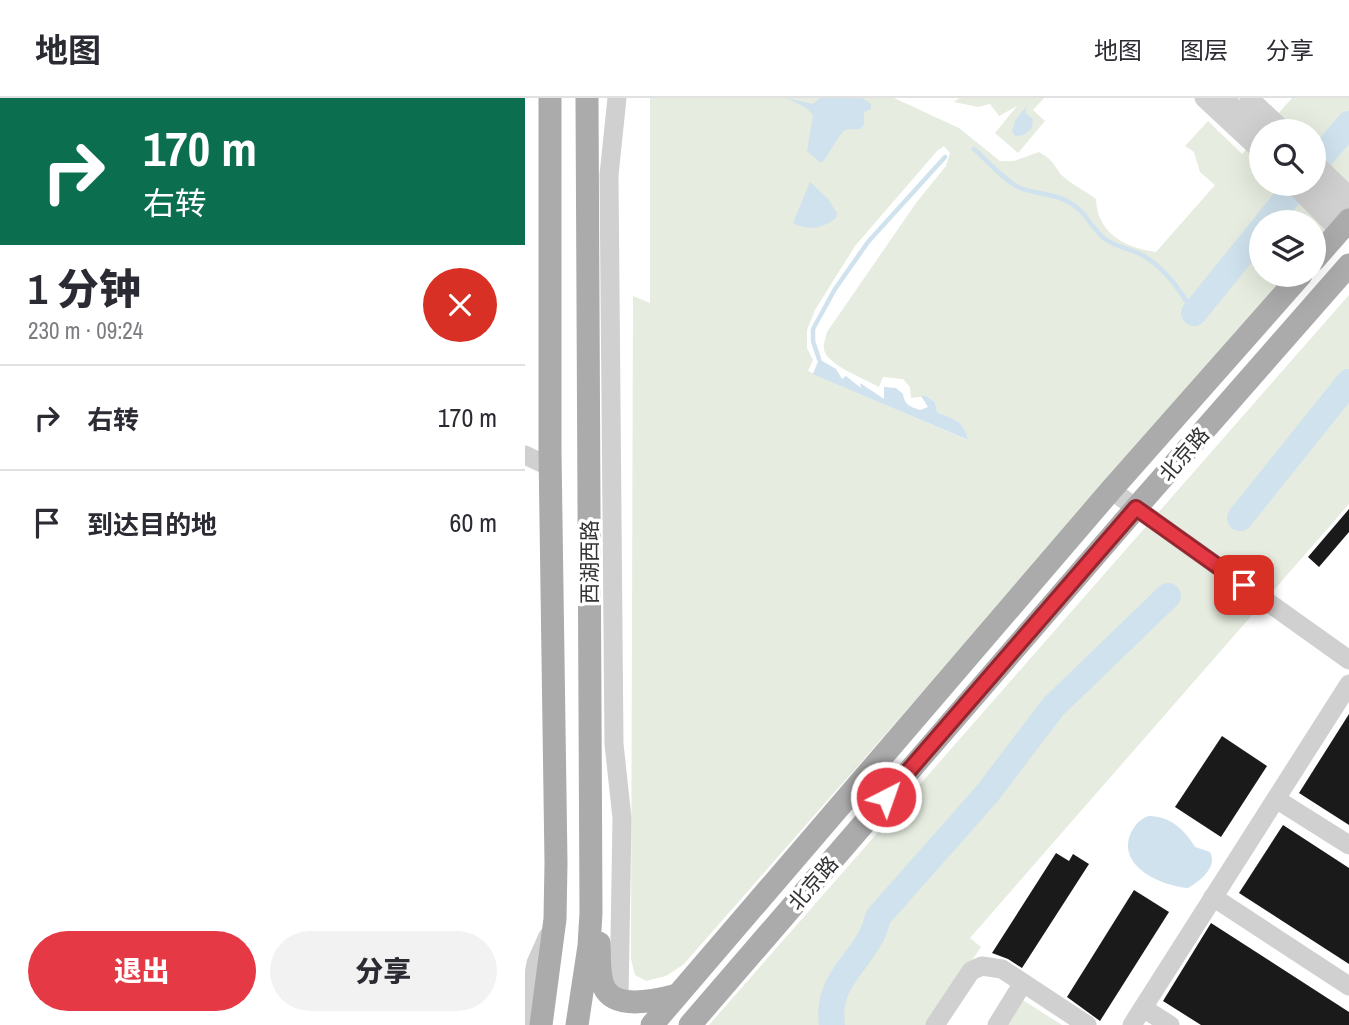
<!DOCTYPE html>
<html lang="zh">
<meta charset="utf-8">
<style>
:root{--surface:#fff;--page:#f2f2f3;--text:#2b2b33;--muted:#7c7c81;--line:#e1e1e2;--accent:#e63946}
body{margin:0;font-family:"Archivo Narrow","Noto Sans SC",sans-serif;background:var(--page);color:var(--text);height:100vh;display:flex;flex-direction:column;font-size:26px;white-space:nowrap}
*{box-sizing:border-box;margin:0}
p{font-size:23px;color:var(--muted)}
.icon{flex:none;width:38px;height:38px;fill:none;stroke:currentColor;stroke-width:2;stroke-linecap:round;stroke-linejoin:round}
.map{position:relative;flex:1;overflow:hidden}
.panel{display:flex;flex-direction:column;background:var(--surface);width:525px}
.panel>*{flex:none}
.banner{background:#0b6e4f;color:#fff;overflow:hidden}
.tools{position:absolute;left:724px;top:21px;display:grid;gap:14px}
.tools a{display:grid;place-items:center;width:77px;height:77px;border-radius:50%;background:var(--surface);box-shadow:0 7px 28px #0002;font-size:35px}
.pin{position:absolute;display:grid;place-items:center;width:60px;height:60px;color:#fff;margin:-30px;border-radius:14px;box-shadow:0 4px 10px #0006}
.me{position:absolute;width:77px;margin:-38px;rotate:41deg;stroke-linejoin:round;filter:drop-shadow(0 0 5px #0008)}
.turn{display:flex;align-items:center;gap:24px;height:147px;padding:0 28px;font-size:32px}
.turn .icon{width:91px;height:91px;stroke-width:2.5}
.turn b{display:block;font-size:49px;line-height:60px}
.round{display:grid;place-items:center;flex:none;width:74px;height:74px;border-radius:37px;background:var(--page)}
.overview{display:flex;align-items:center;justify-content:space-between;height:119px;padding:0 28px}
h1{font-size:42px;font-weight:800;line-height:52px}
.cta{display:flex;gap:14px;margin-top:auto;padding:14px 28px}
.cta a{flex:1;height:80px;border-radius:42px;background:var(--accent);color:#fff;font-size:28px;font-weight:800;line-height:80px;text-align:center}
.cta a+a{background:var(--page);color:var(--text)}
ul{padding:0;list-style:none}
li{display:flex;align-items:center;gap:21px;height:105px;padding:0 28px;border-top:2px solid var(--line)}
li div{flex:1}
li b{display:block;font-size:26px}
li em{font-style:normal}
header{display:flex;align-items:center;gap:42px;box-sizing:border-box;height:98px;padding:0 35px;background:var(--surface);border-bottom:2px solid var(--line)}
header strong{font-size:33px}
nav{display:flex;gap:38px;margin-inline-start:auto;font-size:24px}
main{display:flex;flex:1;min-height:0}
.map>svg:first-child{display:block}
.green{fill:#e6ecdf;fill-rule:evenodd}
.water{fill:#cfe2ee}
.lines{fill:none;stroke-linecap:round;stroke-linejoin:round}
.stream{stroke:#cfe2ee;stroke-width:4.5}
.river{stroke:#cfe2ee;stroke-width:26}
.building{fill:#1a1a1a}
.minor{stroke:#d0d0d0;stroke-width:19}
.major{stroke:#ababab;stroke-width:23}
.route-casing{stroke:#96252e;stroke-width:18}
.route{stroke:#e63946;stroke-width:12}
.labels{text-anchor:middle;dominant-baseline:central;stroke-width:7;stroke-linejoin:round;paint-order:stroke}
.street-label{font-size:21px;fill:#333;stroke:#fff}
</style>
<header>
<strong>地图</strong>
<nav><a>地图</a><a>图层</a><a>分享</a></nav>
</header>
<main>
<section class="panel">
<div class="banner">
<div class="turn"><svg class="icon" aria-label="right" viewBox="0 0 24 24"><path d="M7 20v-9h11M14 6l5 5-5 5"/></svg><div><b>170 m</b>右转</div></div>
</div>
<div class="overview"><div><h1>1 分钟</h1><p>230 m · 09:24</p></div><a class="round" style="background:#d93025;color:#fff"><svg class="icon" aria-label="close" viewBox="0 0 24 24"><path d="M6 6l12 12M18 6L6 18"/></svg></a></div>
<ul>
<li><svg class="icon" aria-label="right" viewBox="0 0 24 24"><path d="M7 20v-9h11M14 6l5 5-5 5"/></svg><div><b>右转</b></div><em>170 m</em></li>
<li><svg class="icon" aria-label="arrive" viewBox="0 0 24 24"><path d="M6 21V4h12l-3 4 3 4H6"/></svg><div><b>到达目的地</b></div><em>60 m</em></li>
</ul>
<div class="cta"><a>退出</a><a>分享</a></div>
</section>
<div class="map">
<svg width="824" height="927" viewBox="0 0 824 927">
<rect width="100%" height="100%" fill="#fff"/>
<g class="green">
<path d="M125 0H369L434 30 475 63H489L514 54C527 62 527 63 534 74 539 82 562 94 571 101 572 135 600 150 631 154L690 87 675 74 669 54 660 48 683 23 717 56 737 34V86H789V33H738L767 0H824V107L789 147V124H737V177H763L159 866 141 878 121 883 110 877 106 861 108 198 125 205ZM419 48 425 55 421 68 391 105 302 234C301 239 298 246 299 251 300 266 342 282 354 289L358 279 378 281 385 289 386 300 401 298 410 304 412 314C428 321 440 324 442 342L283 273 288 262 282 250V232L290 212 330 148 412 53Z"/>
<path d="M434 0H519L508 12 520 23 493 55 470 35 492 8 474 18 465 6 453 9 429 4Z"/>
<path d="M824 197V406L445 840 456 849 404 927H184Z"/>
<path d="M496 901 537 927H479Z"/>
</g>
<g class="water">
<path d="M262 0 288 6 295 0H337L346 6V11L339 14V27L335 31C331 32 327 31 323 31 314 32 304 59 296 65L282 53 288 17 281 10Z"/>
<path d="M502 8 500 15 508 21 507 30 499 37 490 38 487 33 491 21Z"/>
<path d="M285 84 303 101 312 115 311 120C296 131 285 133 268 125Z"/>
<path d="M294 261 311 271 317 281 321 278 336 290 335 285 359 301V289L371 290 378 296C379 306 385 309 395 312L403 309 396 298H401L410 304 412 314C430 322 438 322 443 342L288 276Z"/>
<path d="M624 718C645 718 660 732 670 749L685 754C693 769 675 783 663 790 637 788 593 769 605 737 609 728 614 721 624 718Z"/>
</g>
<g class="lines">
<g class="stream">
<path d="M449 51C463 63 478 82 495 90 510 96 527 95 542 103 562 113 565 130 580 141 591 149 607 151 619 158 641 171 656 194 669 215"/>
<path d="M294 261 288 243V231L310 191 343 144 420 59"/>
</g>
<g class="river">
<path d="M789 67 824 26"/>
<path d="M742 124 774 86"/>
<path d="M669 215 737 131"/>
<path d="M715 420 824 284"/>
<path d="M307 927C300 877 344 862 353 819L461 697 528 609 643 498"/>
</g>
</g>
<g class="building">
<path d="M824 411V434L794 469 783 459Z"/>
<path d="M824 616V727L774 695Z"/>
<path d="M697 638 742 668 696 739 650 709Z"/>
<path d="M758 727 824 770V866L714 795Z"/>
<path d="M531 755 544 763 548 756 564 766 497 870 483 861 467 855Z"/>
<path d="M609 792 644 814 575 923 542 899Z"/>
<path d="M686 825 824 914V927H676L638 903Z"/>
</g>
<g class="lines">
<g class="minor">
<path d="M92 0 84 77 89 646 97 720 94 901"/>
<path d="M679 0 737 54"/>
<path d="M699 0 737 36"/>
<path d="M724 0 759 33"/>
<path d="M789 64 824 98"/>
<path d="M768 86 815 133"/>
<path d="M788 86 824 121"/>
<path d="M0 357 25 369"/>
<path d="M586 392 824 562"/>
<path d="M751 701 824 747"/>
<path d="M688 799 824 888"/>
<path d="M618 910 645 927"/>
<path d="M0 927 11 865 23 838"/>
<path d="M410 927 446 873 457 868 477 871 562 927"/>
<path d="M472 927 498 885"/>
<path d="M607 927 824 586"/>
</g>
<g class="major">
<path d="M789 162 824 122"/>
<path d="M74 845C75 858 73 877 79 889 90 913 133 902 152 897"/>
<path d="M16 927 30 821 31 765 25 354V0"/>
<path d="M52 927 64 848 66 815 62 0"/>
<path d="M127 927 586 392 776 177"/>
<path d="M165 927 611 410 824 167"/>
</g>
</g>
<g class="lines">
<g class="route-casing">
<path id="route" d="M361 699 611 410 719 487"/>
</g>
<use href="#route" class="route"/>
</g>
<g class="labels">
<g class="street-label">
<text transform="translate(659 356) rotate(-49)">北京路</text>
<text transform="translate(64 464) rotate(-90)">西湖西路</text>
<text transform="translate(288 785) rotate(-49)">北京路</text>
</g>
</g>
</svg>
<div class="tools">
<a><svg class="icon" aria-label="search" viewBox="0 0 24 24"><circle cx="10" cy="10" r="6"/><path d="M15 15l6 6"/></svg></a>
<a><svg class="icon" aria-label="layers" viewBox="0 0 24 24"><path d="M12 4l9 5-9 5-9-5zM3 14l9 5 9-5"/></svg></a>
</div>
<div class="pin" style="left:719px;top:487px;background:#d93025"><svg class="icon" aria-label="arrive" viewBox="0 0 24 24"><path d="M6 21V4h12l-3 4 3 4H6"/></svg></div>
<svg class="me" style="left:361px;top:699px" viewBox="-20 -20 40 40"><circle r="17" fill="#e63946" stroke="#fff" stroke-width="3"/><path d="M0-11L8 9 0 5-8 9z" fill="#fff"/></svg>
</div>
</main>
